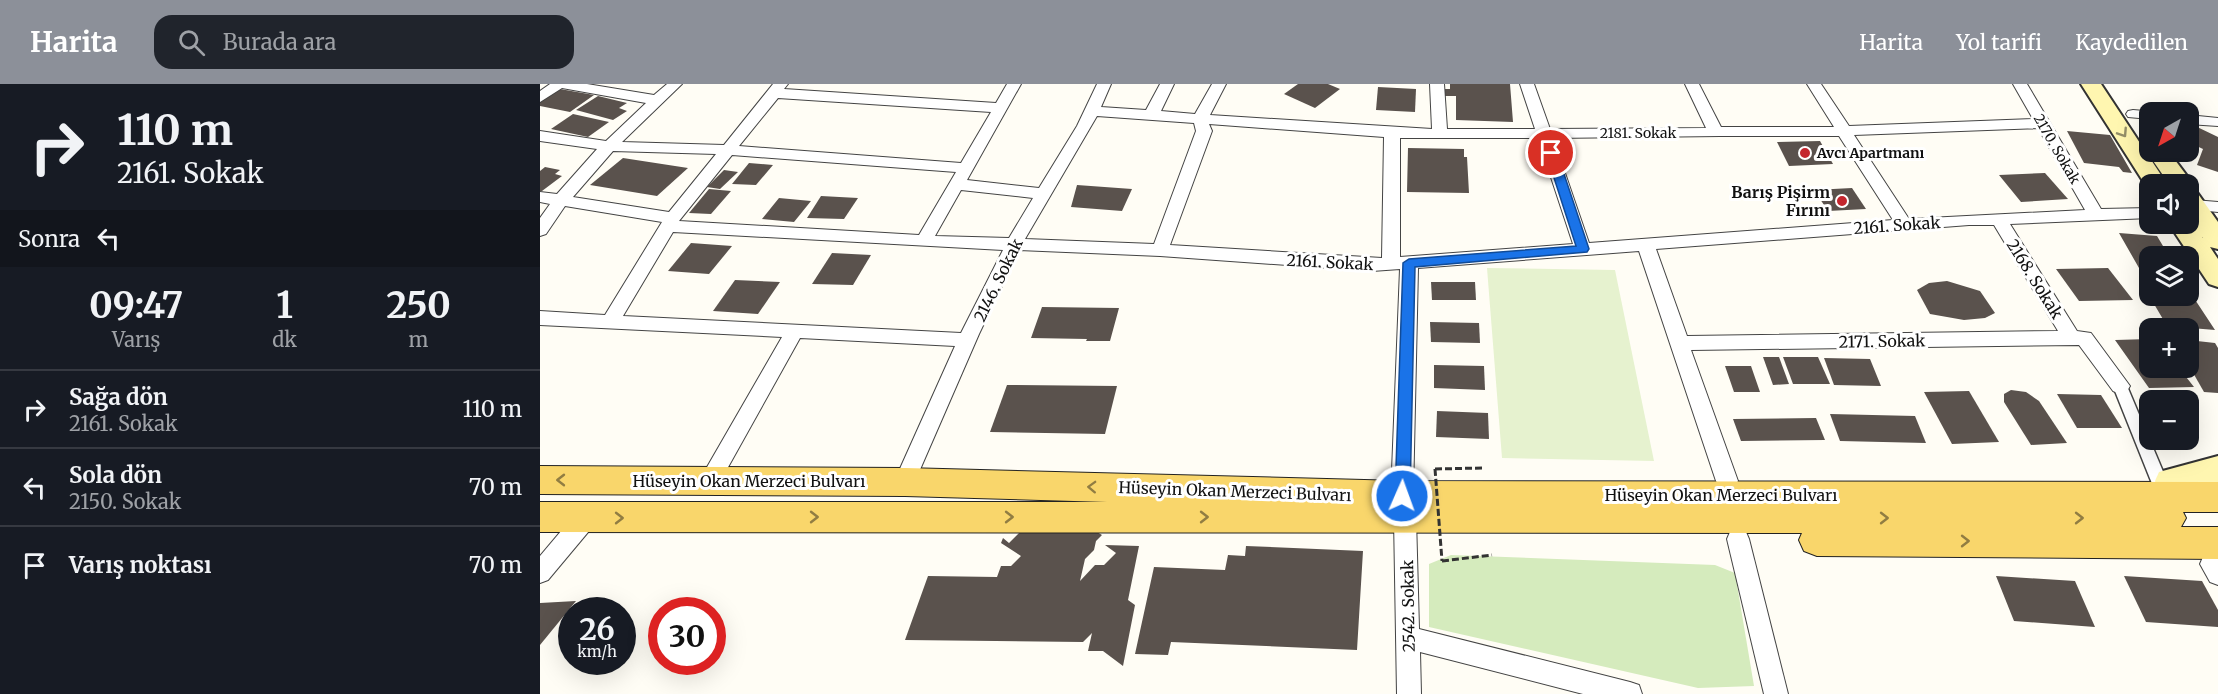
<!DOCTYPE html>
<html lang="tr">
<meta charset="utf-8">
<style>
:root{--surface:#171b24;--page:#20242c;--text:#f1f3f6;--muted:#9ea1a6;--line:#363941;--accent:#8c9099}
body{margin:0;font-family:Merriweather,serif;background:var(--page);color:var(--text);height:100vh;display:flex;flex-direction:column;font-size:22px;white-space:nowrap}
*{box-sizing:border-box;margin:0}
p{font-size:20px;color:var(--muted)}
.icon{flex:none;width:33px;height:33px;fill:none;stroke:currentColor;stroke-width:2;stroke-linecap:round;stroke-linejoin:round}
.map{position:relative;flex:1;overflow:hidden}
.panel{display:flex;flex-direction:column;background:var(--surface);width:540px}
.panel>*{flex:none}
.top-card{background:#171b24;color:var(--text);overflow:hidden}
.needle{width:39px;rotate:219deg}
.tools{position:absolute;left:1599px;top:18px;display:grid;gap:12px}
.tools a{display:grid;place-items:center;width:60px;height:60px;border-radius:12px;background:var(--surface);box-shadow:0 6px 24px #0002;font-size:30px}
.speed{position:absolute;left:18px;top:513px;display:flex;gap:12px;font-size:30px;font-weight:700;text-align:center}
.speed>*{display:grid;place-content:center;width:78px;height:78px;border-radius:50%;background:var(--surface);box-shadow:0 6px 24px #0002;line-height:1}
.speed small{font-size:15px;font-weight:400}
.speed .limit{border:9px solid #d22;background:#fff;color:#111}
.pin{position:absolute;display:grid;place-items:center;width:51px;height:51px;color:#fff;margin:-26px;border:3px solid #fff;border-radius:50%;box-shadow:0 2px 6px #0007}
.me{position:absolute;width:66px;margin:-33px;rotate:2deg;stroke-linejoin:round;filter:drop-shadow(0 0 4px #0008)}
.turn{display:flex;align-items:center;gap:21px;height:126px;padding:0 18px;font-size:27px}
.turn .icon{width:78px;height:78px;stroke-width:2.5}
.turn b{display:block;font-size:42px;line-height:51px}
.then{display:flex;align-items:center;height:57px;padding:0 18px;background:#0003;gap:12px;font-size:22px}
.eta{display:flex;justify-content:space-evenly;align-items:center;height:102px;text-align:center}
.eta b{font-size:36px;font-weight:700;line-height:42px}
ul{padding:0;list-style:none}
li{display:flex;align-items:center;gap:18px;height:78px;padding:0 18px;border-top:2px solid var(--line)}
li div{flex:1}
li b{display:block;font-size:22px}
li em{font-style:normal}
header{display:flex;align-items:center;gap:36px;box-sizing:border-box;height:84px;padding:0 30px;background:var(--accent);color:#fff}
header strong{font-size:28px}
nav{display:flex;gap:33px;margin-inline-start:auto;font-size:21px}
.search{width:420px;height:54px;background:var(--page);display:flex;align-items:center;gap:15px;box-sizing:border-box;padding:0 21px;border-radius:18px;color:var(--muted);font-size:22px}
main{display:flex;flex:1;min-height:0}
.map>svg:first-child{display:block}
.green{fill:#d5ebbd}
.pitch{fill:#e6f2cf}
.building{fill:#5a524d}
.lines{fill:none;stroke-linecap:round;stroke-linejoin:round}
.pedestrian-casing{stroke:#444;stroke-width:3}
.minor-casing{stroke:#444;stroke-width:2}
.secondary-casing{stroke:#333;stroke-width:4}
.primary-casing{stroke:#222;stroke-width:2}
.path{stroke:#333;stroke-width:3;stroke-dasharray:7 3;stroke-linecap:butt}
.pedestrian{fill:#fff;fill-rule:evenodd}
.minor{fill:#fff;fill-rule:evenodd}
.secondary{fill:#fff6b0;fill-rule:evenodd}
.primary{fill:#f9d66b;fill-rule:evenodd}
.path-bridge{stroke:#333;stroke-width:3;stroke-dasharray:7 3;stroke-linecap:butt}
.oneway{stroke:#948f68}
.oneway2{stroke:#917d42}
.route{fill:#1a73e8;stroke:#114b97;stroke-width:1.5}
.poi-dot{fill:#c4262e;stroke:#fff;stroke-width:2}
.labels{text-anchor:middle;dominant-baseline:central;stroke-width:6;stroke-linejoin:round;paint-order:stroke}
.far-street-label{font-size:14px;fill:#111;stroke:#fff}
.far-poi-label{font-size:14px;font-weight:bold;fill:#111;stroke:#fff;text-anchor:start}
.poi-label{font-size:16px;font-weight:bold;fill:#111;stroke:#fff;text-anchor:end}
.street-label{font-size:16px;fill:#111;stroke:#fff}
</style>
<header>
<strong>Harita</strong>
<div class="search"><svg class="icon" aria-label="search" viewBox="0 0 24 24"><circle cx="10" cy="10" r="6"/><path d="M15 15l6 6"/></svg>Burada ara</div>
<nav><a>Harita</a><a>Yol tarifi</a><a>Kaydedilen</a></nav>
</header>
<main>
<section class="panel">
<div class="top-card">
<div class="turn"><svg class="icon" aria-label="right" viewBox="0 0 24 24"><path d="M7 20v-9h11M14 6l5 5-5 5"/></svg><div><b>110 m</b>2161. Sokak</div></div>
<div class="then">Sonra<svg class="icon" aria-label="left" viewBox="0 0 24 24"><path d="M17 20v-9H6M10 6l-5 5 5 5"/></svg></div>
</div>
<div class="eta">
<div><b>09:47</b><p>Varış</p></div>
<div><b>1</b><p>dk</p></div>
<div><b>250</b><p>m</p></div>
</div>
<ul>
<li><svg class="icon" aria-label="right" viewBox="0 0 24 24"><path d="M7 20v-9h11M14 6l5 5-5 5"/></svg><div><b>Sağa dön</b><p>2161. Sokak</p></div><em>110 m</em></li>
<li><svg class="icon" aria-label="left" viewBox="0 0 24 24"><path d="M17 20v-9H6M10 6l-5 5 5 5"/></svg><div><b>Sola dön</b><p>2150. Sokak</p></div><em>70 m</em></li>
<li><svg class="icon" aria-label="arrive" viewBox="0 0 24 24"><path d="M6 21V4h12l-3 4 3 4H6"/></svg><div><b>Varış noktası</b></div><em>70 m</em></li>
</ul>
</section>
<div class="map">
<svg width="1678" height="610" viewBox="0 0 1678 610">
<rect width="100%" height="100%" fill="#fffdf5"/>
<path class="green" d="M911 471 1175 481 1195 489 1214 602 1158 604 889 543V480Z"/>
<path class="pitch" d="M947 184 1075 186 1114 377 962 374Z"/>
<g class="building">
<path d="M758 0H788L800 5 775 24 744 10Z"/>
<path d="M910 0H970L973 38 916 36V12H902L903 5H910Z"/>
<path d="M838 3 876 5 875 28 836 26Z"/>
<path d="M20 5 54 11 30 28 0 22V18Z"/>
<path d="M58 12 87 19 79 24 87 27 73 36 36 26Z"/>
<path d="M33 30 69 38 48 53 11 45Z"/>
<path d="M1653 41 1678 53V88L1657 81 1663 65 1648 58V43Z"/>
<path d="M1527 47 1570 51 1592 89 1583 88 1579 83 1544 79Z"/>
<path d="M1280 57 1293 80 1249 82 1237 58Z"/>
<path d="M868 64 924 65V73H927L929 109 867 108Z"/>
<path d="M83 74 148 84 117 112 50 101Z"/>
<path d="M209 79 233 81 216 101 192 100Z"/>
<path d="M5 83 20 86 15 90 22 92 2 107H0V87Z"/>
<path d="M184 86 198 88 180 105 167 103Z"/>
<path d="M1505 89 1528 115 1481 118 1459 91Z"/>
<path d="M537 101 592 105 582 127 531 123Z"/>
<path d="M1312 104 1326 125 1288 127 1274 106Z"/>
<path d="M169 105 191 107 171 130 149 129Z"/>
<path d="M281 112 318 114 304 135 267 134Z"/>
<path d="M239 114 271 117 254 138 222 135Z"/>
<path d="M1579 149 1617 152 1629 172H1610V184H1599Z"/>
<path d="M151 159 192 162 169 190 128 187Z"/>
<path d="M292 169 331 171 313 201 272 200Z"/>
<path d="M1568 184 1593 216 1539 217 1516 185Z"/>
<path d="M195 196 240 198 218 230 173 227Z"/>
<path d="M1407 197 1440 207 1455 229 1445 234 1424 236 1390 230 1377 206 1389 199Z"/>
<path d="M891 198H935L936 216H892Z"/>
<path d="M1604 203 1610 204V212H1648V205L1675 246 1627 242Z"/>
<path d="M502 223 579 224 570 257H546L547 255 491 254Z"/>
<path d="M890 238 939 239 940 259 891 258Z"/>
<path d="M1610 255V284H1639L1654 303 1609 304 1575 256Z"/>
<path d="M1648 256 1675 259 1678 264V309L1664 308 1648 280Z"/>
<path d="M1223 273H1239L1249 300 1233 301Z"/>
<path d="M1243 273H1278L1290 300H1253Z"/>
<path d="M1284 274 1330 275 1341 302 1294 301Z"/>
<path d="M894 281 944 282 945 306 894 304Z"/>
<path d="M1185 282H1211L1220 308H1194Z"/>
<path d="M467 301 577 302 565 350 450 348Z"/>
<path d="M1471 306 1486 308 1499 317 1527 359 1491 361 1464 318V310Z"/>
<path d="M1429 307 1459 358 1412 360 1384 308Z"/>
<path d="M1517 310 1561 311 1582 344H1537Z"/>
<path d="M897 327 948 329 949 355 896 353Z"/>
<path d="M1290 330 1375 332 1386 359 1300 357Z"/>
<path d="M1276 334 1285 356 1201 357 1193 335Z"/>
<path d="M481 447 557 448 562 451 556 457 554 466 545 475 540 497 555 481H564L576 469 565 461 599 462 588 516 595 521 583 582 563 567H548L552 549 543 558 365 556 388 492 457 493 461 482H471L481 472 461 459 463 454 469 459Z"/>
<path d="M706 462 823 467 817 566 631 558 628 571 595 570 614 483 685 486 688 471 705 472Z"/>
<path d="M1456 492 1535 497 1555 543 1474 537Z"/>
<path d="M1584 492 1662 497 1678 526V543L1606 538Z"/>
<path d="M36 517 0 561V519Z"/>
</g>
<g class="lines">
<g class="pedestrian-casing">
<path id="pedestrian" d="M1580 296 1585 298 1587 302 1627 397 1625 402 1619 404 1613 402 1573 302 1575 298Z"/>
</g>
<g class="minor-casing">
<g id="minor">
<path d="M10 0H47L114 11 127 0H142L82 58 184 61 233 0H248L244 5 456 19 467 0H481L427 96 499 104 537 42 557 0H571L561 23 606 26 620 0H634L621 27 655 30 672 0H686L670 31 892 45 890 0H904L907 45H995L980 0H994L1010 45 1166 44 1145 0H1159L1181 43H1294L1267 0H1281L1309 42 1493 35 1473 0H1487L1561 125 1610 124V134L1470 140 1537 247 1551 249 1590 302 1587 307 1580 310 1573 307 1539 261 1151 266 1198 397 1194 403 1187 406 1180 403 1176 397 1099 167 878 184 873 412 870 418 862 421 854 418 851 412 860 185 832 187 620 172 479 166 439 250 372 404 365 407 358 404 354 398 415 262 260 254 177 403 170 406 163 403 159 397 242 253 0 241V227L65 231 122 138 25 122 6 150 0 152V134L10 120 0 118V108L17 110 57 65 0 57V47L66 57 106 19 22 4 0 18V7ZM238 14 451 28 421 79 199 62ZM557 32 654 39 656 47 614 160 485 155ZM669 40 844 53 842 174 630 161 672 47ZM1498 44 1545 126 1369 135 1314 51ZM1180 52H1299L1353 136 1049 159 1013 54ZM860 54H998L1033 160 860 173ZM73 67 176 70 129 128 33 113ZM192 71 416 88 379 151 139 137ZM421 106 493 114 469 154 395 152ZM1429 141H1454L1518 247 1147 252 1116 165ZM133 148 463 166 421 249 83 232Z"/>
<path d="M1593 26 1616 28H1610V35L1588 33 1586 30 1588 27Z"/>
<path d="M1648 31 1678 34V42L1648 40Z"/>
<path d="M1654 116 1678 118V128L1648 125V117Z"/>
<path d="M46 425 54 427 57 434 54 441 8 496 0 499V472L38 427Z"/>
<path d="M865 425 873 427 876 434 879 545 1090 598 1099 601 1102 610H1043L880 568 881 610H857L854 434 857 427Z"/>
<path d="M1198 445 1206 448 1209 455 1248 610H1224L1187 455 1190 448Z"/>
<path d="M1671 470 1678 472V501L1670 498 1660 480 1663 473Z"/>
</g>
</g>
<g class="secondary-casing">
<g id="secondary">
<path d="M1541 0H1561L1627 100H1610L1608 105Z"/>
<path d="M1610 64V68H1629L1653 100 1650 105 1656 107 1678 138V165L1670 163 1678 175V203L1669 200 1629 140H1648L1650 134 1663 154 1648 131V100H1629L1607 68Z"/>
<path d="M1678 372V398L1630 410 1619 406 1615 397 1619 388Z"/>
</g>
</g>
<g class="primary-casing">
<path id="primary" d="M0 382 365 384 862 397 1678 398V428H1643L1646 434 1641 443H1678V475L1277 472 1264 467 1259 456 1262 449 0 448V418H567L365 412 0 410Z"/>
</g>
<g class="path">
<path d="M895 385 942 384"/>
<path d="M902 477 952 471"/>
</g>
<use href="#pedestrian" class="pedestrian"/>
<use href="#minor" class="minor"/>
<use href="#secondary" class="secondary"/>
<use href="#primary" class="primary"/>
<path class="path-bridge" d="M895 385 902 477"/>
</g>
<defs><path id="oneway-chevron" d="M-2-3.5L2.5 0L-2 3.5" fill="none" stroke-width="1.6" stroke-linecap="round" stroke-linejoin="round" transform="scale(1.5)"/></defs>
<use class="oneway" href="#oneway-chevron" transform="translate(1583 49) rotate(57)"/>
<g class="oneway2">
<use href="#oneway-chevron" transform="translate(21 396) rotate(-180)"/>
<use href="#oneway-chevron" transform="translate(552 403) rotate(-178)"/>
<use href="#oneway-chevron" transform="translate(274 433)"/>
<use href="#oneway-chevron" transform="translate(469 433)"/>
<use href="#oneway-chevron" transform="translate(664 433)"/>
<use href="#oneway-chevron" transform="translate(79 434)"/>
<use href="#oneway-chevron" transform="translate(1344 434)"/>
<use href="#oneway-chevron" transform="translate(1539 434)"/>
<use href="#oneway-chevron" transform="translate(1425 457)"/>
</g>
<path class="route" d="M1011 65 1017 69 1049 165 1047 168 875 183 870 412 868 416 862 418 857 416 855 412 863 179 869 175 1036 162 1006 69Z"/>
<g class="poi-dot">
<circle cx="1265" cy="69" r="6"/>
<circle cx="1302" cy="117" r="6"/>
</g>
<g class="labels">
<g class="far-street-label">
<text x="1098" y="49">2181. Sokak</text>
<text transform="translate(1517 65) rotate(60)">2170. Sokak</text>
</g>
<g class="far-poi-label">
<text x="1277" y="69">Avcı Apartmanı</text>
</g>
<g class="poi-label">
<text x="1290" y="108">Barış Pişirm<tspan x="1290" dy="18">Fırını</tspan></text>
</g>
<g class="street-label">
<text transform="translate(1357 141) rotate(-4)">2161. Sokak</text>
<text transform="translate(790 178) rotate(3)">2161. Sokak</text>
<text transform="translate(1495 195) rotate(58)">2168. Sokak</text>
<text transform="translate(458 196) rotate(-64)">2146. Sokak</text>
<text transform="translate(1342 257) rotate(-1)">2171. Sokak</text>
<text x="209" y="397">Hüseyin Okan Merzeci Bulvarı</text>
<text transform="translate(695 407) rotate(2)">Hüseyin Okan Merzeci Bulvarı</text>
<text x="1181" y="411">Hüseyin Okan Merzeci Bulvarı</text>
<text transform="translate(868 522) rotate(-91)">2542. Sokak</text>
</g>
</g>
</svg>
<div class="tools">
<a><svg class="needle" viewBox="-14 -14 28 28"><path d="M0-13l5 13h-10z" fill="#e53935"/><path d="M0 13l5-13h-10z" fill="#9ea1a6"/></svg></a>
<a><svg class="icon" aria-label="sound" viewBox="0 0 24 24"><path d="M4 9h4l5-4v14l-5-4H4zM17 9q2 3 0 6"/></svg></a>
<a><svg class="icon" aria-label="layers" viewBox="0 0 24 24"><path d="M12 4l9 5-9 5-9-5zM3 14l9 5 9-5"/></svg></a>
<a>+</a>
<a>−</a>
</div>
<div class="speed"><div>26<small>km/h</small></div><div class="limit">30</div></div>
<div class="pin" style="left:1011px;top:69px;background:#d93025"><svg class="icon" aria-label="arrive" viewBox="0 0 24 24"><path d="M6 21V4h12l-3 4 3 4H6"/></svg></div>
<svg class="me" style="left:862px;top:412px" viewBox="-20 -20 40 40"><circle r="17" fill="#1a73e8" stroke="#fff" stroke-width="3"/><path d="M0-11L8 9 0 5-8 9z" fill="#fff"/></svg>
</div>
</main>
